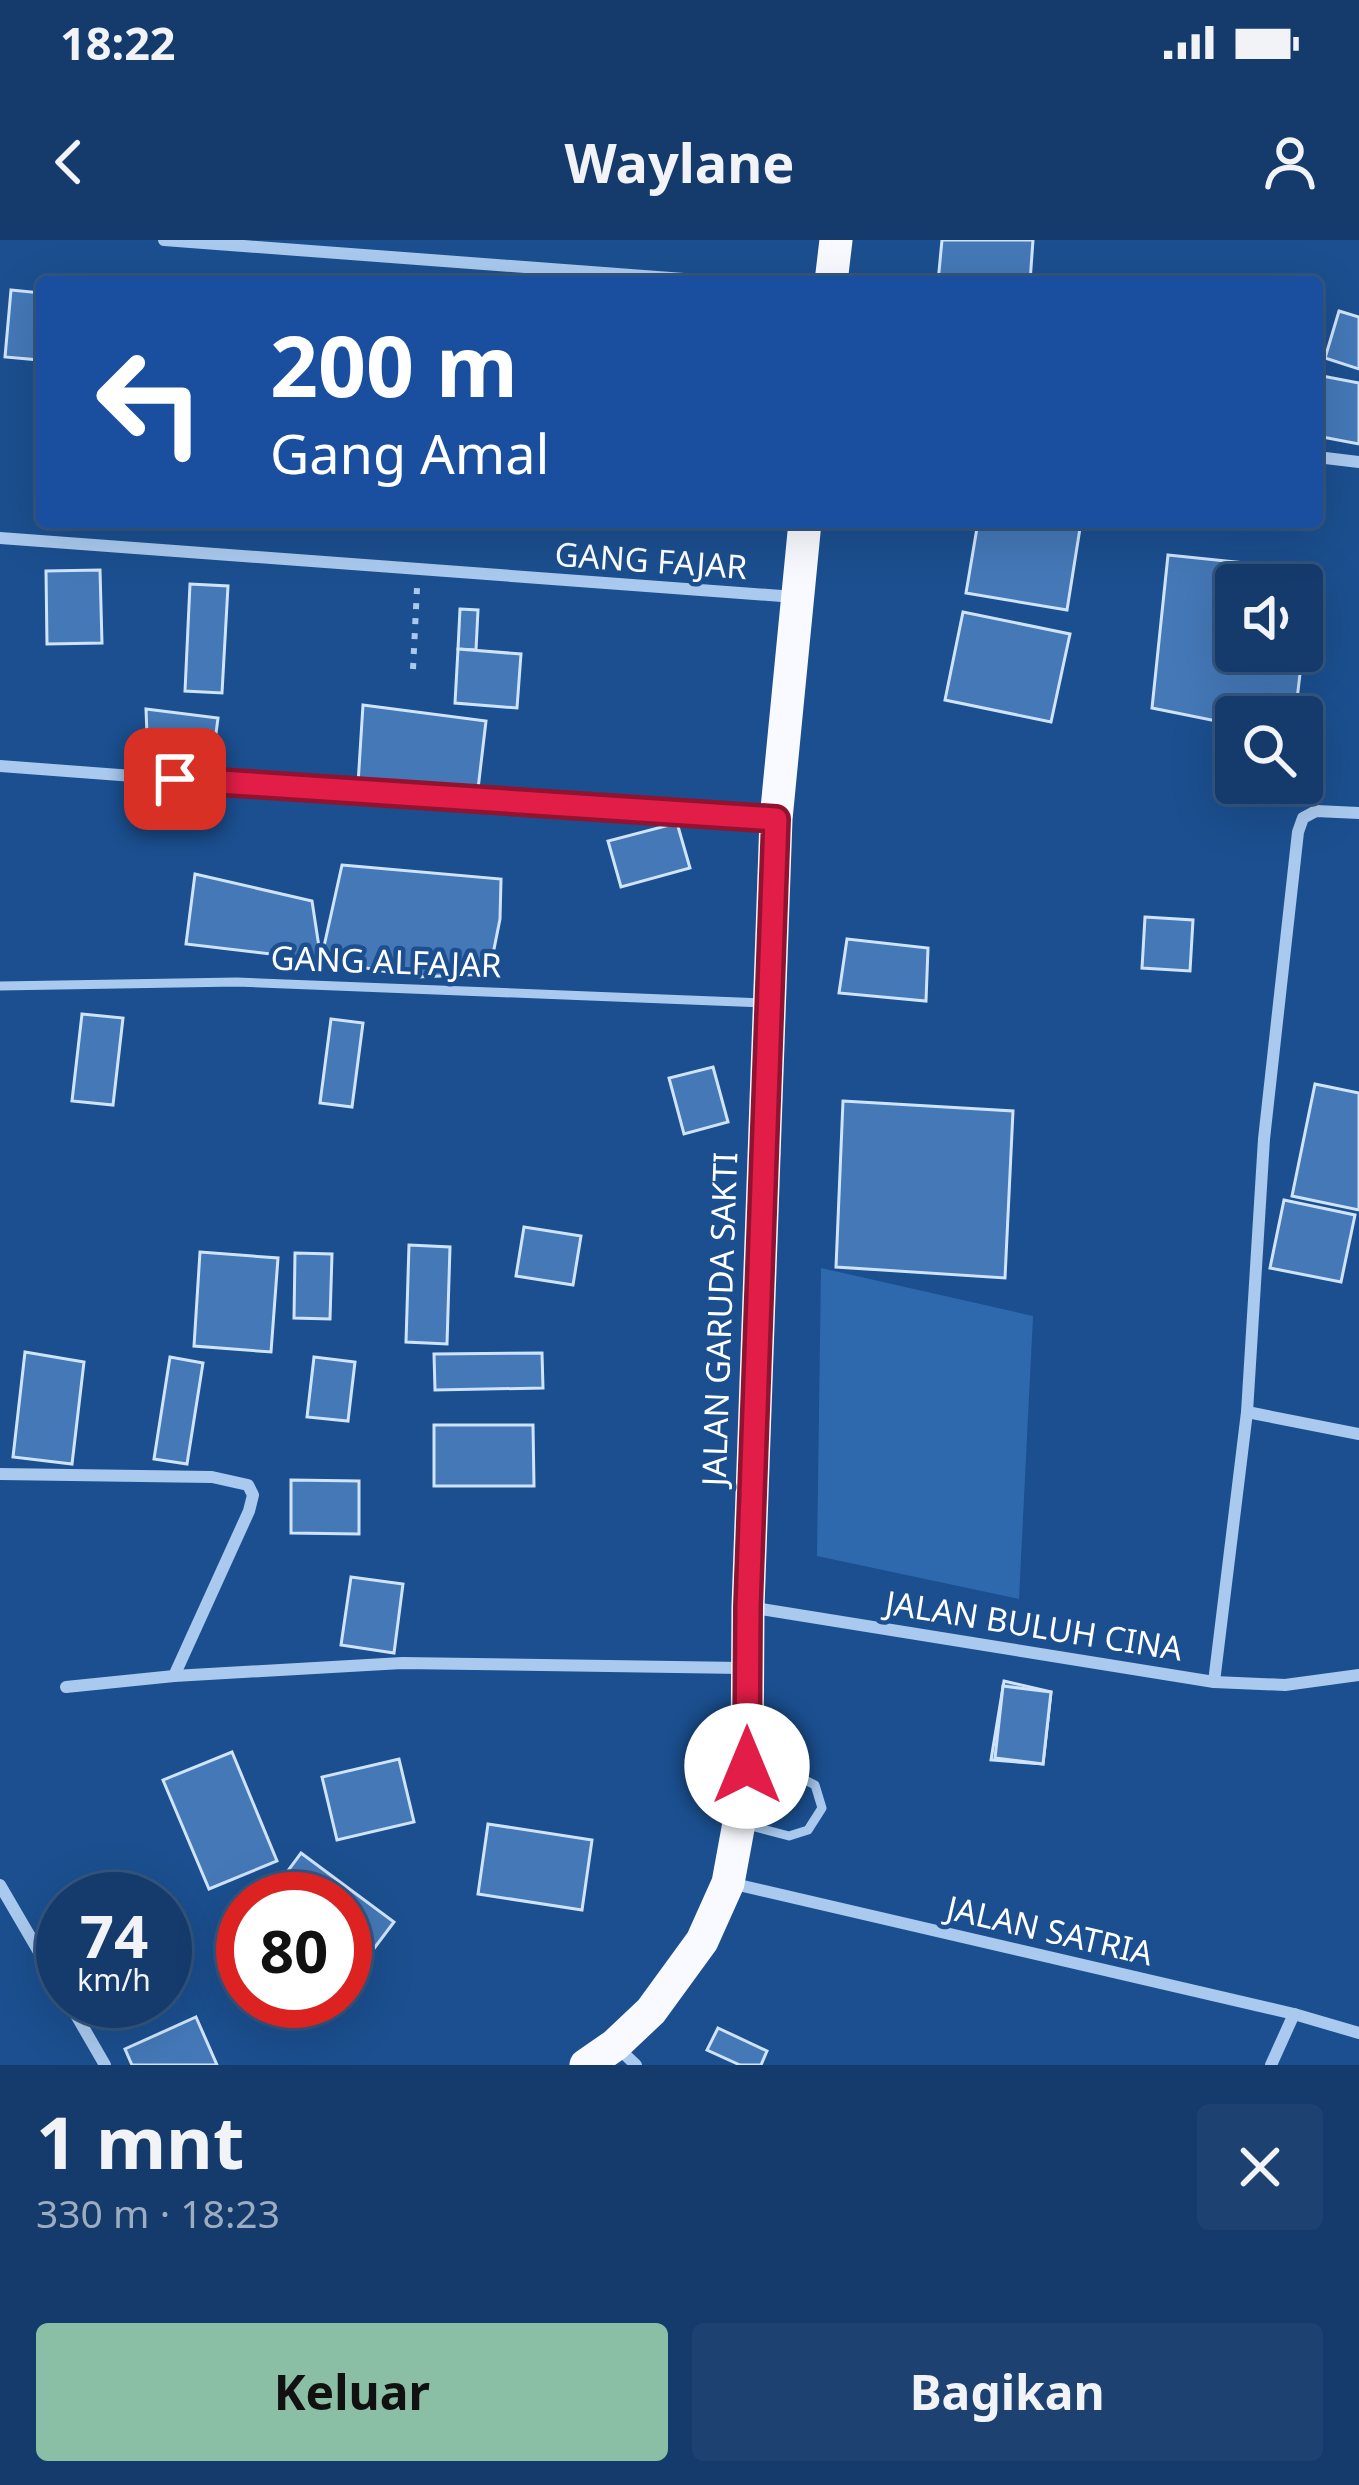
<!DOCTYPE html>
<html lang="id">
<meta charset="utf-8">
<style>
:root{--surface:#143b6b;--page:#1d4271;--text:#f1f3f6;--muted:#9dadc1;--line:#33557e;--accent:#8abfa5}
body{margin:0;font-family:"Noto Sans",sans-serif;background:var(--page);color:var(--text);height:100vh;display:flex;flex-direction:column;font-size:45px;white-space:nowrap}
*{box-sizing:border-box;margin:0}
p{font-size:39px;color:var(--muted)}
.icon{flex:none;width:66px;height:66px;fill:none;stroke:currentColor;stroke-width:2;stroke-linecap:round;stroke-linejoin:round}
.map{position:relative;height:1825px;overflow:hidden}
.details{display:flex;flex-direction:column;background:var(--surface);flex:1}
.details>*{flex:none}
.banner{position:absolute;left:36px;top:36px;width:1287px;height:252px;border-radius:12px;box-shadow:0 12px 48px #0002,0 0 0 3px var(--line);background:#1a4fa0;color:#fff;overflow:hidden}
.fabs{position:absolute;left:1215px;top:324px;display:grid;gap:24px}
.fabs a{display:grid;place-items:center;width:108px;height:108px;border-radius:12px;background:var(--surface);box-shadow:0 12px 48px #0002,0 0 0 3px var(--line);font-size:60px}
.speed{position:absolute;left:36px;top:1632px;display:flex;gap:24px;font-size:60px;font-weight:700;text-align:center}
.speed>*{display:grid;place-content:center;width:156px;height:156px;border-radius:50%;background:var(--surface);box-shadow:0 12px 48px #0002,0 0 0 3px var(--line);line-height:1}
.speed small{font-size:30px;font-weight:400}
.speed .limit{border:18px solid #d22;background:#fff;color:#111}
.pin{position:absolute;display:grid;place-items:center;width:102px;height:102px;color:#fff;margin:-51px;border-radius:24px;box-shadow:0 6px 18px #0006}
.me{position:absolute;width:132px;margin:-66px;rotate:0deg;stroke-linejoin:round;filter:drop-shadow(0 0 9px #0008)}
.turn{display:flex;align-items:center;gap:42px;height:252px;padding:0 36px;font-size:54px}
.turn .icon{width:156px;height:156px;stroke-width:2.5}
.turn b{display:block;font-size:84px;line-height:102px}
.round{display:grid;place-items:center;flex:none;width:126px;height:126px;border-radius:12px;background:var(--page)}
.head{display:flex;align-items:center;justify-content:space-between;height:204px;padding:0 36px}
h1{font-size:72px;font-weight:700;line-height:90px}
.cta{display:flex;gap:24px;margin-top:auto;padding:24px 36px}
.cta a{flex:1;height:138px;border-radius:12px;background:var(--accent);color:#111;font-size:48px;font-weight:700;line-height:138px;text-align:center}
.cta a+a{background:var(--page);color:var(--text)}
.status{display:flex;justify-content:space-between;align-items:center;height:84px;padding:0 60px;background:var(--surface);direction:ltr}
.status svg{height:33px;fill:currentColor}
header{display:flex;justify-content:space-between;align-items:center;height:156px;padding:0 36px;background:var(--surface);font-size:54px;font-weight:700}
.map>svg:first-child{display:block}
.green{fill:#2e69ad}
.building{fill:#4478b7;stroke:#cfe3fa;stroke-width:3;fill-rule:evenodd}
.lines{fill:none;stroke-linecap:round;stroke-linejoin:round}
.path{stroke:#a9c9ee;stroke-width:6;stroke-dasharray:6 9;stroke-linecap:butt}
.service{stroke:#a9c9ee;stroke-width:9}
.minor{stroke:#a9c9ee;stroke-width:12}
.trunk{stroke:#f8faff;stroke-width:33}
.route-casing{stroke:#92132f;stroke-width:30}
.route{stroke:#e11d48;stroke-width:21}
.labels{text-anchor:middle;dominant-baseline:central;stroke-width:9;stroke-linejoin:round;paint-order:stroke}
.street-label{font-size:33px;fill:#fff;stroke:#1b4f8f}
</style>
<div class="status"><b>18:22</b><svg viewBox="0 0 49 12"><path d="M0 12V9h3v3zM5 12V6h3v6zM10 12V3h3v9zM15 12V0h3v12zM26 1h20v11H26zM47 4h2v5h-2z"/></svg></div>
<header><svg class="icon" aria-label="back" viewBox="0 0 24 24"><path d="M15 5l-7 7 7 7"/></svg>Waylane<svg class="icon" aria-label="person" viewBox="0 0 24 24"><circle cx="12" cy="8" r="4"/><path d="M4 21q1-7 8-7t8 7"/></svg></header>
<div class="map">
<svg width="1359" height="1825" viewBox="0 0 1359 1825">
<rect width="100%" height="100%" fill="#1b4f8f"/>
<path class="green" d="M821 1028 1033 1076 1019 1359 817 1316Z"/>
<g class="building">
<path d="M942 0H1033L1030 42H938Z"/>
<path d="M11 50 42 53 40 120 5 117Z"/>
<path d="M1339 71 1359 77V129L1325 118Z"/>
<path d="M1317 135 1359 143V204L1317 196Z"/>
<path d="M978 282H1081L1067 370 966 353Z"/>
<path d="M1168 315 1312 330 1295 477H1236V485L1152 468ZM1236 345H1302V411H1236Z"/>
<path d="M100 330 102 403 47 404 46 331Z"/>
<path d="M190 344 228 346 222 453 185 451Z"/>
<path d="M460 369 478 370 476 410 458 409Z"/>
<path d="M963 372 1070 394 1051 482 945 460Z"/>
<path d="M458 409 521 414 517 468 455 463Z"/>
<path d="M363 465 486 481 478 549 358 544Z"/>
<path d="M146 469 218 478 212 524 148 522Z"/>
<path d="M677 583 690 628 621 647 608 601Z"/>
<path d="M342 625 501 639 500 679 489 734 416 737 321 720Z"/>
<path d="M195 634 312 661 321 720 186 704Z"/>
<path d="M1145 677 1193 680 1190 731 1142 728Z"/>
<path d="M847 699 928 708 926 761 839 753Z"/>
<path d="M82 774 123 778 113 865 72 861Z"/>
<path d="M331 779 363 783 352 867 320 863Z"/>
<path d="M713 827 728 882 684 894 669 838Z"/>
<path d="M1315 844 1359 853V970L1292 956Z"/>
<path d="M843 861 1013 871 1005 1038 836 1027Z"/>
<path d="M1284 960 1355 975 1341 1042 1270 1028Z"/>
<path d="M524 987 581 996 573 1045 516 1036Z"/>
<path d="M409 1005 450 1007 447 1104 406 1102Z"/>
<path d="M200 1012 278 1018 271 1112 194 1106Z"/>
<path d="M295 1013 332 1014 330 1079 294 1078Z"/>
<path d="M25 1112 84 1122 72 1224 13 1217Z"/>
<path d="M542 1113 543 1148 435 1150 434 1114Z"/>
<path d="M170 1117 203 1123 187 1224 154 1219Z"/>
<path d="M314 1117 355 1122 348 1181 307 1177Z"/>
<path d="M434 1185H533L534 1246H434Z"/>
<path d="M291 1240 359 1241V1294L291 1293Z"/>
<path d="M351 1337 403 1344 394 1413 341 1405Z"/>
<path d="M1004 1441 1051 1452 1043 1524 991 1520Z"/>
<path d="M1003 1446 1051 1452 1043 1524 995 1518Z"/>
<path d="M232 1512 277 1621 209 1649 163 1540Z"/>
<path d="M399 1519 414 1582 337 1600 322 1537Z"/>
<path d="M488 1584 592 1600 582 1670 478 1654Z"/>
<path d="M301 1613 394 1682 345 1747V1659H267Z"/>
<path d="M196 1777 217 1825H132L125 1809Z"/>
<path d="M718 1788 767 1811 761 1825H740L707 1810Z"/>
</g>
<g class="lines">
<path class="path" d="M413 429 417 348"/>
<g class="service">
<path d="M0 746 237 742 764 763"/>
<path d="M744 1584 789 1596 808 1590 822 1568 815 1545 799 1537 753 1527"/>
</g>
<g class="minor">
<path d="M164 0 724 42"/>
<path d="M1317 217 1359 222"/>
<path d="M0 298 795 357"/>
<path d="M0 526 480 562 774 579"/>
<path d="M1247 1172 1359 1194"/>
<path d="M0 1234 212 1237 248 1245 253 1255 249 1271 174 1436"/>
<path d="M749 1367 1214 1442 1285 1445 1359 1435"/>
<path d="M1214 1442 1247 1172 1264 899 1298 592 1303 578 1316 571 1359 573"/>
<path d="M66 1447 174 1436 402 1423 742 1428"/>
<path d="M730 1643 1294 1774 1359 1793"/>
<path d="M0 1645 63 1753"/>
<path d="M68 1761 105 1825"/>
<path d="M616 1806 636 1825"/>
<path d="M1271 1825 1294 1774"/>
</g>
<g class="trunk">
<path d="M831 42 836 0"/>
<path d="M586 1825 615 1805 651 1771 702 1701 728 1643 739 1583 747 1525 748 1367 776 579 805 282"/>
</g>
</g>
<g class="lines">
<g class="route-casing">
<path id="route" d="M175 539 776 579 748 1367 747 1526"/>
</g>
<use href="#route" class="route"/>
</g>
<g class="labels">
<g class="street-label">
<text transform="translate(651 320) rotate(4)">GANG FAJAR</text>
<text transform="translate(386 721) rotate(2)">GANG ALFAJAR</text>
<text transform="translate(719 1079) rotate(-88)">JALAN GARUDA SAKTI</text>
<text transform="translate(1034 1385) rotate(9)">JALAN BULUH CINA</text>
<text transform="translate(1050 1690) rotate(13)">JALAN SATRIA</text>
</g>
</g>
</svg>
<div class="fabs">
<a><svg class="icon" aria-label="sound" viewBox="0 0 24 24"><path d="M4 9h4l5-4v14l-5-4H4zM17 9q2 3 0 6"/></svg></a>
<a><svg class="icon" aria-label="search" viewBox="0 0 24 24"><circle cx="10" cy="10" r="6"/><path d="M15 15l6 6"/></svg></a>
</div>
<div class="speed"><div>74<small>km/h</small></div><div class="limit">80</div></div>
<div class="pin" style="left:175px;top:539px;background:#d93025"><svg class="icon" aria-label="arrive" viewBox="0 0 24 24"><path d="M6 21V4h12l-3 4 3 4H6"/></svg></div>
<svg class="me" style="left:747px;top:1526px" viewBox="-20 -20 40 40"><circle r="19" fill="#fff"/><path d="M0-13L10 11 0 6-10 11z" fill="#e11d48"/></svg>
<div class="banner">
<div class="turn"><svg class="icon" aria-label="left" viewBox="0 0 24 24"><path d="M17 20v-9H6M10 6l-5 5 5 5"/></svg><div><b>200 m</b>Gang Amal</div></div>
</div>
</div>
<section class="details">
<div class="head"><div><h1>1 mnt</h1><p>330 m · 18:23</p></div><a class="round"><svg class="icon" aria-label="close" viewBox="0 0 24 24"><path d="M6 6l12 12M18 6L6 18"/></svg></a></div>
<div class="cta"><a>Keluar</a><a>Bagikan</a></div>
</section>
